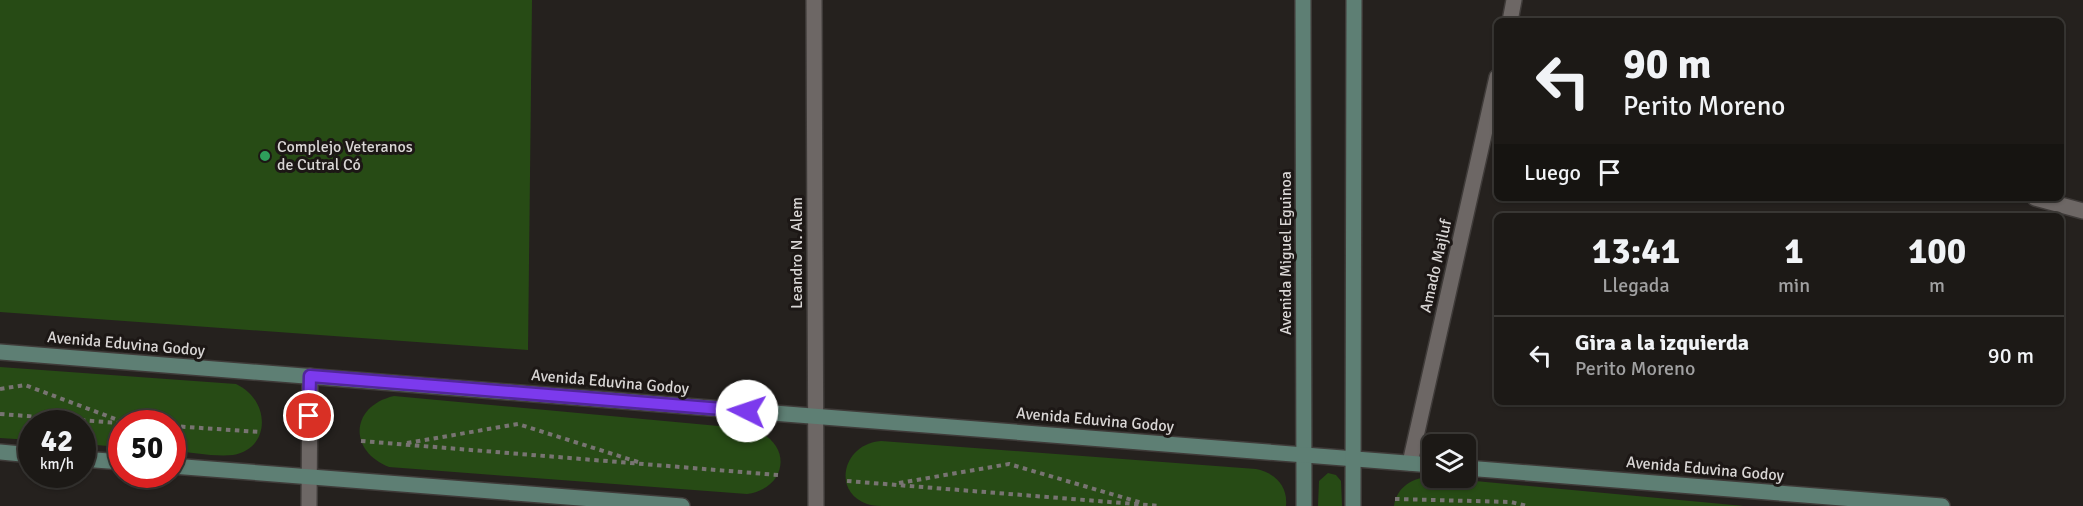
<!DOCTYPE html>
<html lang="es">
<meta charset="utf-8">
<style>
:root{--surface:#1c1916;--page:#292623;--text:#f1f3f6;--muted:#a0a0a1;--line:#3a3835}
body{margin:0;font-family:Signika,sans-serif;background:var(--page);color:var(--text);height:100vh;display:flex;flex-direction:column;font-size:22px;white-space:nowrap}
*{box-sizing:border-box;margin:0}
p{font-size:20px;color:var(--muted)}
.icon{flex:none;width:33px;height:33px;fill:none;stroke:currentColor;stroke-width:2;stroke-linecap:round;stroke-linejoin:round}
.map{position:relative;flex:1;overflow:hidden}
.drawer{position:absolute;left:1494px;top:213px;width:570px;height:192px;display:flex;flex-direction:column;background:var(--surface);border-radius:9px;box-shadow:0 2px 4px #0004,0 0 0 2px var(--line)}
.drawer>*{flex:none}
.top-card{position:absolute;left:1494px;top:18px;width:570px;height:183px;border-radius:9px;box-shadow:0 2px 4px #0004,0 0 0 2px var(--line);background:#1c1916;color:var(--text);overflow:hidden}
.controls{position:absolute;left:1422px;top:434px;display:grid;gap:12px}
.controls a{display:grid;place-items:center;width:54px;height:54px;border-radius:9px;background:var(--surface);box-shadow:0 2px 4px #0004,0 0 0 2px var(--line);font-size:30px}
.speed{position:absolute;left:18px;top:410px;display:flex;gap:12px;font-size:30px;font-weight:700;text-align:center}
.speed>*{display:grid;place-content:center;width:78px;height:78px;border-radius:50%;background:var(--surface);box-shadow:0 2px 4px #0004,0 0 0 2px var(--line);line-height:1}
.speed small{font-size:15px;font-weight:400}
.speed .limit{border:9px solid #d22;background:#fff;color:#111}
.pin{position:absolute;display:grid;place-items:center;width:51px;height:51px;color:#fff;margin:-26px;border:3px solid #fff;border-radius:50%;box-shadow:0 2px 6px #0007}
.me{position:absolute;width:66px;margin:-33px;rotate:274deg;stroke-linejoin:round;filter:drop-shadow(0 0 4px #0008)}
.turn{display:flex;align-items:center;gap:21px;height:126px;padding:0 30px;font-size:27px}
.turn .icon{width:78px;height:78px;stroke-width:2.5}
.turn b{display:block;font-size:42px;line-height:51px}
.then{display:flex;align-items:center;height:57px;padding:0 30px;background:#0003;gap:12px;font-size:22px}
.eta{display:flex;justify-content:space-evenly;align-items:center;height:102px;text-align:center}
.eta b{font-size:36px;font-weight:800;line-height:42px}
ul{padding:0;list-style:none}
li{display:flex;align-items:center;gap:18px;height:78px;padding:0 30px;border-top:2px solid var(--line)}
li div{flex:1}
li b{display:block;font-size:22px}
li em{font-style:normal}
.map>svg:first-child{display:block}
.green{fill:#274b15}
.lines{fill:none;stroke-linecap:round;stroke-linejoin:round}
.street-casing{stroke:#3f3b39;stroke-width:18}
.secondary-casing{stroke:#3f3b39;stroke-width:18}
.path{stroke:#787472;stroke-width:4;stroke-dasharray:4.5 4.5;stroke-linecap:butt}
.street{stroke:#6d6765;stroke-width:15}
.secondary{stroke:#5e7f74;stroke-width:15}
.route-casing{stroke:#51269a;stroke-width:15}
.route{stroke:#7c3aed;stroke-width:10}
.leisure-dot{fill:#2e9e5b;stroke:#1c1715;stroke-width:2}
.labels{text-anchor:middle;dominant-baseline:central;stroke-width:6;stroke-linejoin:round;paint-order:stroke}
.poi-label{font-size:16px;fill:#d9d6d5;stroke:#1c1715;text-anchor:start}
.street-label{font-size:16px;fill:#d9d6d5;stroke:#1c1715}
</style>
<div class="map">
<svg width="2083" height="506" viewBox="0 0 2083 506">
<rect width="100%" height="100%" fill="#25211e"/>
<g class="green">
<path d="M0 0H532L528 350 0 312Z"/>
<path d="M0 367 236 384C271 400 271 449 233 455 214 457 191 452 173 451L172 423H122L121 447 83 444 82 423H32L31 440 0 438Z"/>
<path d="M394 396 751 429C793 441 789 488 747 494L389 467C348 451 350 406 394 396Z"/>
<path d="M881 441 1256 469C1275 473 1288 486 1286 506H887C880 506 873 506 867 504 832 492 842 444 881 441Z"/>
<path d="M1328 473 1336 475 1341 481 1342 506H1318L1319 481Z"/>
<path d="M1432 476V477L1744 506H1394C1397 486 1413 478 1432 476Z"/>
</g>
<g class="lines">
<g class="street-casing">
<g id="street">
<path d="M814 0 816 506"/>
<path d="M1510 21 1514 0"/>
<path d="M2035 198 2083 211"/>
<path d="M1410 463 1497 77"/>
<path d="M309 506 310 376"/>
</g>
</g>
<g class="secondary-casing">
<g id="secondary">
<path d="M1303 0 1304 506"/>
<path d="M0 352 1432 465"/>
<path d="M0 452 32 455"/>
<path d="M82 459 122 462"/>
<path d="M172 466 682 506"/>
<path d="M1466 468 1942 506"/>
<path d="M1353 506 1354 0"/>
</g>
</g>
<g class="path">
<path d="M0 389 25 385 126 423"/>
<path d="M0 414 119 423"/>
<path d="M172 426 260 432"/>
<path d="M361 441 778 475"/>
<path d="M407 443 518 424 638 462"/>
<path d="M847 481 1160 506"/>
<path d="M899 483 1009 464 1142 503"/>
<path d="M1395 499 1511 502 1527 506"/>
</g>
<use href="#street" class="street"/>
<use href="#secondary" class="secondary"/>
</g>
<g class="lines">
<g class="route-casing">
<path id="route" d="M309 416 310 376 747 411"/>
</g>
<use href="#route" class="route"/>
</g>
<circle class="leisure-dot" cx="265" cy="156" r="6"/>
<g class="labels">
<g class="poi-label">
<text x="277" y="147">Complejo Veteranos<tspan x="277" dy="18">de Cutral Có</tspan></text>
</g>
<g class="street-label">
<text transform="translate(797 253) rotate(-90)">Leandro N. Alem</text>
<text transform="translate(1286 253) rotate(-90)">Avenida Miguel Eguinoa</text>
<text transform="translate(1436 266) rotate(-77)">Amado Majluf</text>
<text transform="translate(126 344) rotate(5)">Avenida Eduvina Godoy</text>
<text transform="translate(610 382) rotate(5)">Avenida Eduvina Godoy</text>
<text transform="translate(1095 420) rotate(5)">Avenida Eduvina Godoy</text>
<text transform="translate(1705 469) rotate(5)">Avenida Eduvina Godoy</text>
</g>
</g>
</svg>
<div class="controls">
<a><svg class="icon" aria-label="layers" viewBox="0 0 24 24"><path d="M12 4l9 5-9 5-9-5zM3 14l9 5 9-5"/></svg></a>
</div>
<div class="speed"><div>42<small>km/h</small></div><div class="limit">50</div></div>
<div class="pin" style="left:309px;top:416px;background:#d93025"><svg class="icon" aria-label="arrive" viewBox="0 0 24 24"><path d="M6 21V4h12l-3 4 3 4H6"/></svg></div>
<svg class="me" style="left:747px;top:411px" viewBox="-20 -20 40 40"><circle r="19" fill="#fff"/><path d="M0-13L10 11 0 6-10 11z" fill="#7c3aed"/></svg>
<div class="top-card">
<div class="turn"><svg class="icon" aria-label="left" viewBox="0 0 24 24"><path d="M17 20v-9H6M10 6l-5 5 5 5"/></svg><div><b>90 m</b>Perito Moreno</div></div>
<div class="then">Luego<svg class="icon" aria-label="arrive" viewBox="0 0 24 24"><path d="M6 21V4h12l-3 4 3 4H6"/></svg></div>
</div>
<section class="drawer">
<div class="eta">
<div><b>13:41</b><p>Llegada</p></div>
<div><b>1</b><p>min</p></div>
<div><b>100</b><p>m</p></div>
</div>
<ul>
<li><svg class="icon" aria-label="left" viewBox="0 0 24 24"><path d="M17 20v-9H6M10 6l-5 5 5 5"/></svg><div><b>Gira a la izquierda</b><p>Perito Moreno</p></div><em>90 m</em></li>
</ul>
</section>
</div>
